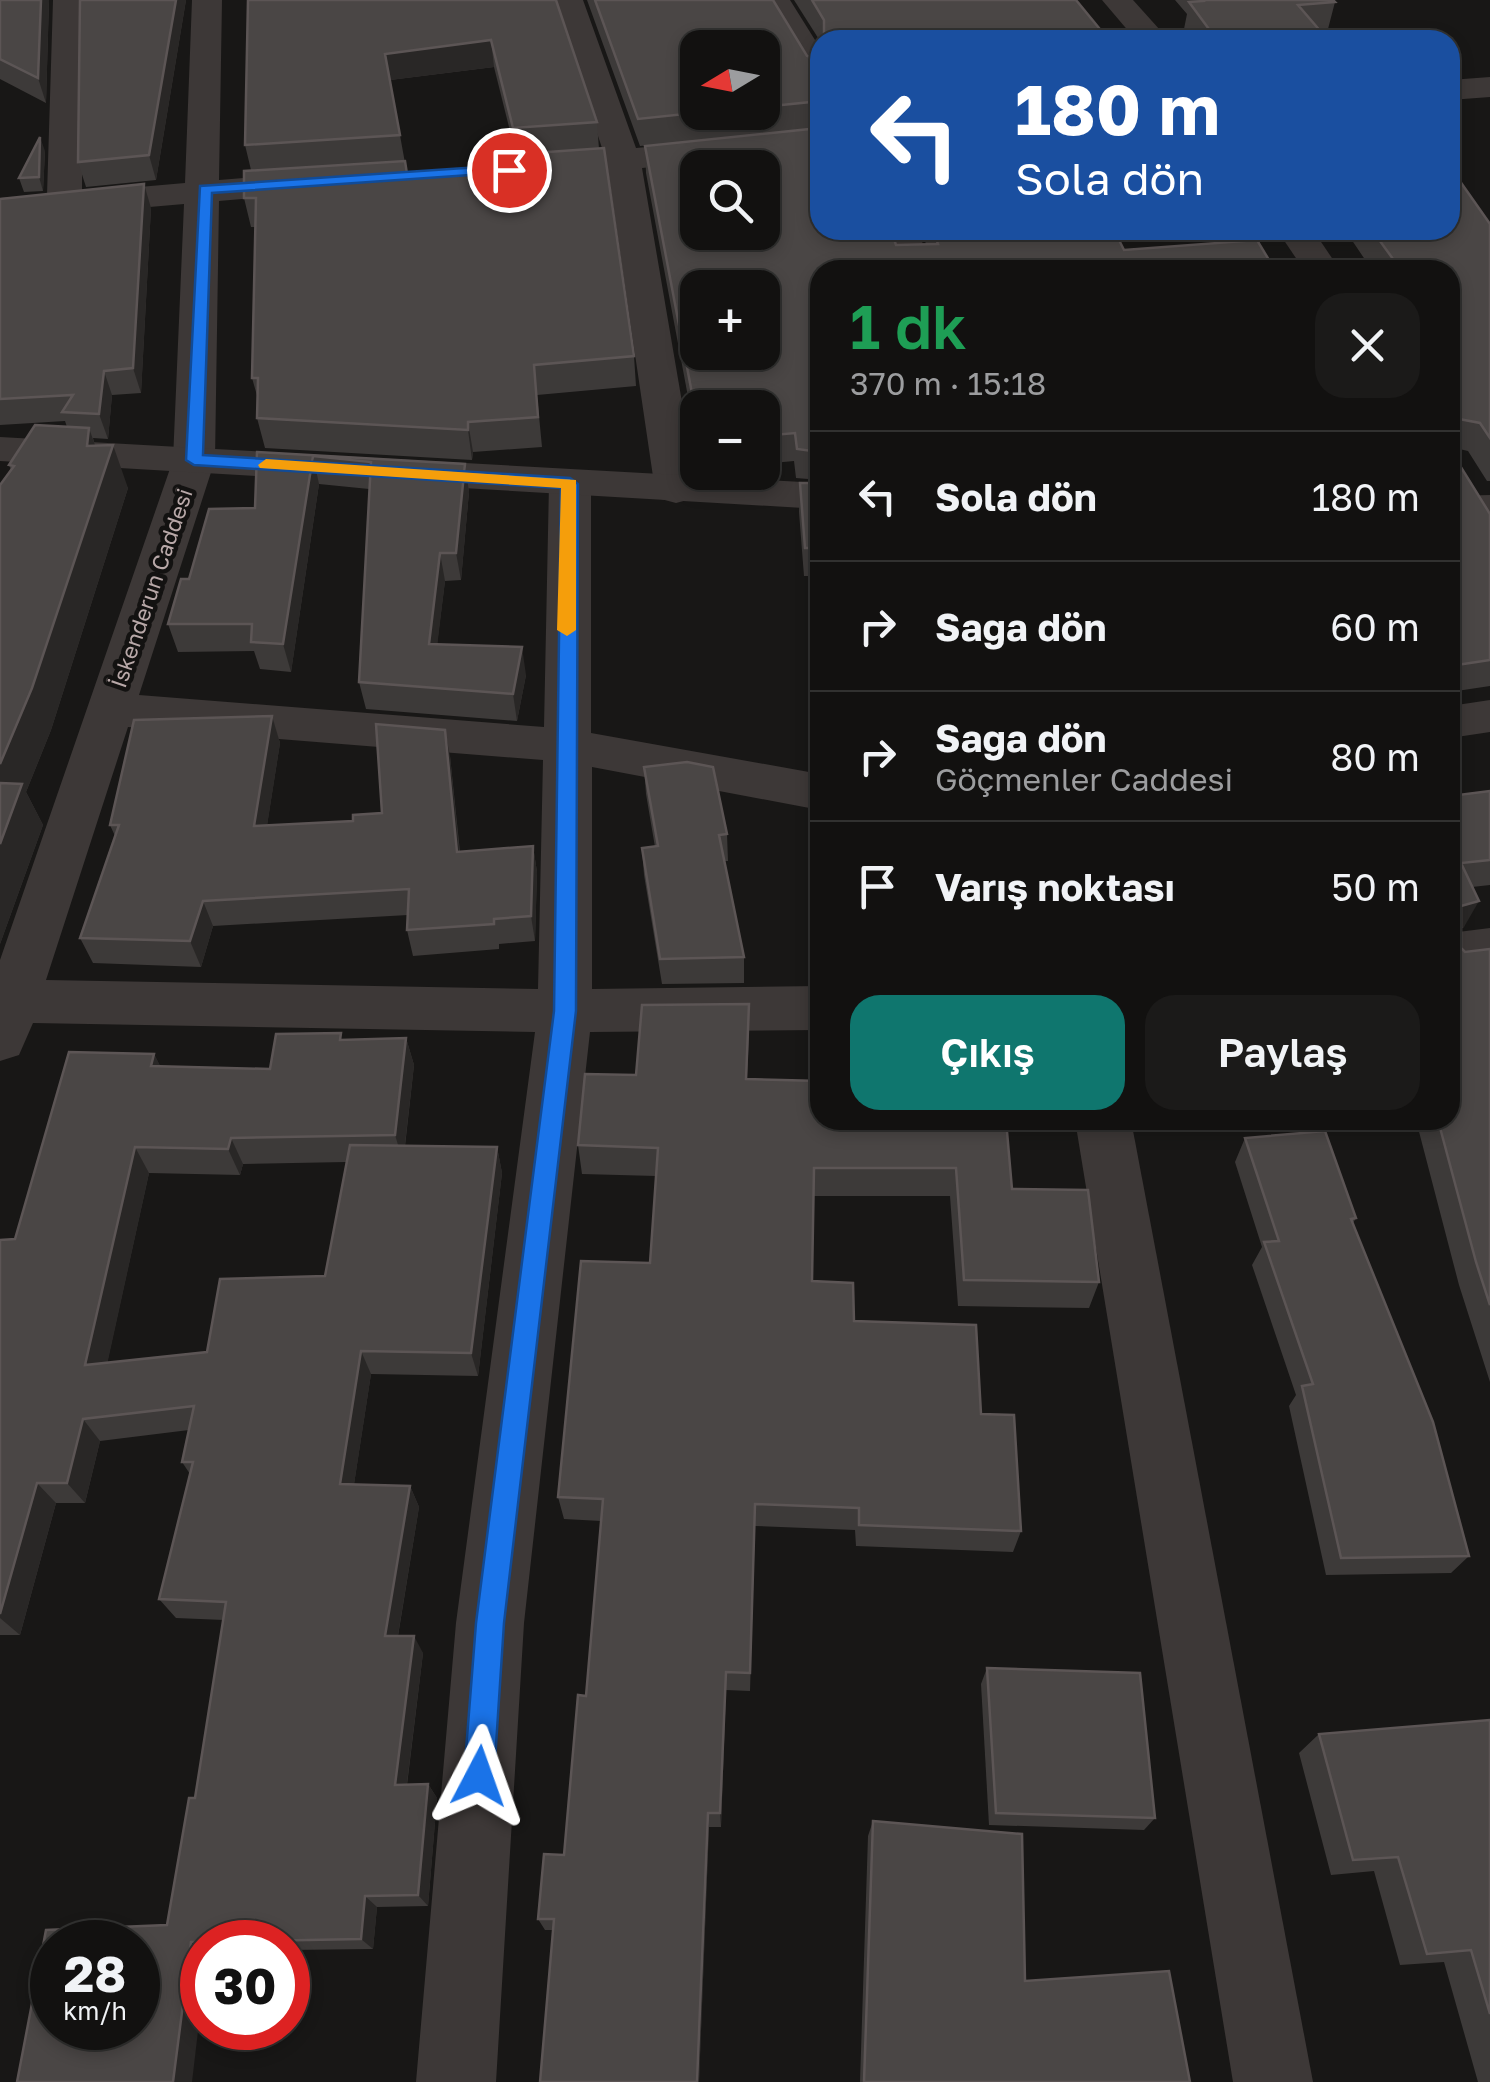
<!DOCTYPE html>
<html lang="tr">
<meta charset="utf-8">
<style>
:root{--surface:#121110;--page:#1b1a19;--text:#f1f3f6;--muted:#9c9d9f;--line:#313130;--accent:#0f766e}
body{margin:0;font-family:"Golos Text",sans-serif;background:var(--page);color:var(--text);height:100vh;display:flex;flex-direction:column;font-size:38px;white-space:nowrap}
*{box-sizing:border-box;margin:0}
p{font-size:32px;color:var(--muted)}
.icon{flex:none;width:55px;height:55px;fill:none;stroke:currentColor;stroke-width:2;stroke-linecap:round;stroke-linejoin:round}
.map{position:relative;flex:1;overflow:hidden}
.details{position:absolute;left:810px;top:260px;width:650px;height:870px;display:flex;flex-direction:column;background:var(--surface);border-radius:30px;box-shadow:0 5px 15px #0003,0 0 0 2px var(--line)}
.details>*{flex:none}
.hud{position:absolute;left:810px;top:30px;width:650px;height:210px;border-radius:30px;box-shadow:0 5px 15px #0003,0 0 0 2px var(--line);background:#1a4fa0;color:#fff;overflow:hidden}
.needle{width:65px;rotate:260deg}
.fabs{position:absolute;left:680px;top:30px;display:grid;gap:20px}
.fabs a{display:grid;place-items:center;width:100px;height:100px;border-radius:20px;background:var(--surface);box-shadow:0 5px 15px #0003,0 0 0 2px var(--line);font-size:50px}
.speed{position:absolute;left:30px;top:1920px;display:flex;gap:20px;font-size:50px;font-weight:700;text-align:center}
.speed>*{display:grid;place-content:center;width:130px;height:130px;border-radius:50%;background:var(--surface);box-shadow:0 5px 15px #0003,0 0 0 2px var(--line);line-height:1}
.speed small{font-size:25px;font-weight:400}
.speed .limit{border:15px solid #d22;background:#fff;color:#111}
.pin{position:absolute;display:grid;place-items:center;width:85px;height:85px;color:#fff;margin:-42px;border:5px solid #fff;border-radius:50%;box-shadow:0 2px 10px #0007}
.me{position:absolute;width:110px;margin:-55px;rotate:4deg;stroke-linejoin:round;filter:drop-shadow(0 0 8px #0008)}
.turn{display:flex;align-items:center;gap:35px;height:210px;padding:0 40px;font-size:45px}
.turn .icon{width:130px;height:130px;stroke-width:2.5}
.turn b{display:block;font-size:70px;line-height:85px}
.round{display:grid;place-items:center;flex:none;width:105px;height:105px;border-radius:30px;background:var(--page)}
.summary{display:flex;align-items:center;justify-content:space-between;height:170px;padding:0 40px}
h1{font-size:60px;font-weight:600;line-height:75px;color:#1e9e55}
.button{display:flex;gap:20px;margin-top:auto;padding:20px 40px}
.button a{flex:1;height:115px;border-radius:30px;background:var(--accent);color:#fff;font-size:40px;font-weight:600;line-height:115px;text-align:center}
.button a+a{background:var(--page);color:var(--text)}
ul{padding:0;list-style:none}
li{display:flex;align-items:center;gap:30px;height:130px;padding:0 40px;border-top:2px solid var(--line)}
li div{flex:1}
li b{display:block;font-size:38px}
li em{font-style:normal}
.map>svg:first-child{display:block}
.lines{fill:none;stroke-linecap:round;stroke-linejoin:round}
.minor{fill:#3d3837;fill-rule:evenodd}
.tertiary{fill:#3d3837;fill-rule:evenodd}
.wall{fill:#3d3a39;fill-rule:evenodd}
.shaded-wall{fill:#292726}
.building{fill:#4a4645;stroke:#5c5555;stroke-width:2.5;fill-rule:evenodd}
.route{fill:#1a73e8;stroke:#114b97;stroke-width:2.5}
.slow{fill:#f59e0b}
.labels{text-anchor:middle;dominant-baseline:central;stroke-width:9;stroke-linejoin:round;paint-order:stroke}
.far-street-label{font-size:22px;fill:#b8a8a8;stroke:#131211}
</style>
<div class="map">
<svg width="1490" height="2082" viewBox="0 0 1490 2082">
<rect width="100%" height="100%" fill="#181716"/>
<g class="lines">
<g class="minor">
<path d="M53 0H83L82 192 185 183 192 0H222L219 180 321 172 333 175 338 182 333 189 321 192 219 201 215 460 139 695 544 727 549 484 555 475 570 471 585 475 591 484V733L820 774V810L592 767V989L820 986V1030L590 1032 524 1623 496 2082H416L456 1623 535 1032 33 1023 19 1055 0 1061V960L173 460 184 204 0 220V198L47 195ZM128 727 543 760 538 989 46 980Z"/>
<path d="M553 0H583L636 148 820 131V151L642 168 697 490 691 499 676 503 661 499 655 490 608 171 531 178 519 175 514 168 519 161 603 151Z"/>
<path d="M760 0H790L820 48V84L809 81Z"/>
<path d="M1490 77V97L1450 100V80Z"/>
<path d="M882 230H918L932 270H896Z"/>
<path d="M1490 700V732L1450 738V706Z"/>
<path d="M1490 928V970L1450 975V933Z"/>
<path d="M1075 1120H1131L1313 2082H1233Z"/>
</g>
<g class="tertiary">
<path d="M1102 0H1133L1169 40H1136Z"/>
<path d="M1277 230H1313L1340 270H1304Z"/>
<path d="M0 437 820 483V509L0 461Z"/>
<path d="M1490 495V521L1450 522V496Z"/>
</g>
</g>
<g class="wall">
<path d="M0 0H49L46 103 0 79Z"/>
<path d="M80 0H186L156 180 86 187 78 162Z"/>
<path d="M556 0 597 122 599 149 634 356 636 386 537 395 542 447 473 452 472 460 265 448 257 418 258 399 252 378 255 227H251L244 198 251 170 245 145ZM494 67 516 155H520L521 164 407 174 390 80Z"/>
<path d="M587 0H773L807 56 820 59V230L896 245 926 244 921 230H1114L820 270V480L796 478 794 461 762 464V408H698V450L646 173 645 146 702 140 640 146ZM762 48V112H698Z"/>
<path d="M794 0H1076L1108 40 820 41Z"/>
<path d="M1175 0H1333L1335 2 1328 29H1319L1328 40H1192L1184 29 1187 14Z"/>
<path d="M45 151 43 191 24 192 19 178Z"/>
<path d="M0 199 151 208 141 393 112 395 108 439 93 438 95 446 128 488 51 730 26 792 43 825 0 944V485L11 470 9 465 67 427 65 421 0 425Z"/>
<path d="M1490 224V481H1487L1468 451 1455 448 1454 456 1490 514V686L1450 692V270H1372L1345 230H1450Z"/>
<path d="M257 452 465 464 469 492 461 580 445 581 437 644 526 675 517 721 366 709 359 682 369 489 319 484 291 672 260 669 254 651 178 652 168 624 189 579 255 508Z"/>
<path d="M800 483H820V645L812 576H804L799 512Z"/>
<path d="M272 716 280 743 267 825 353 821 382 813 450 756 460 852 533 846 537 872 535 941 499 944V949L413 956 407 930 408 915 213 926 201 967 93 963 80 938 115 836 110 825Z"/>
<path d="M644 767 727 834 728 861H724L744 957V983L662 984 644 875 642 848 655 847 646 794Z"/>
<path d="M1490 791V885L1472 887 1464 927 1461 929V948L1465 952 1490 949V1382L1459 1285 1417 1124 1310 1132 1306 1120H1450V796Z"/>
<path d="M749 1034 747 1079 1012 1189 1099 1282 1089 1308 958 1306 950 1196H814L812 1281 854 1321 981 1414 1021 1531 1013 1552 856 1546 855 1530 755 1526 750 1691 726 1690 721 1827H709L699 2082H540L553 1930H545L538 1919 564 1855 586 1696 601 1521 564 1519 558 1497 650 1263 656 1176 582 1174 578 1145 636 1075Z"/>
<path d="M406 1038 414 1065 405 1146 497 1147 502 1173 478 1376 371 1374 354 1484 410 1486 419 1507 398 1636 423 1653 407 1785 428 1784 437 1798 428 1906 377 1907 373 1949 288 1950V1942H202V1997L167 1925 195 1798 224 1620 176 1618 159 1599 190 1474 182 1462 189 1430 100 1441 85 1503H56L20 1635H0V1240L15 1239 154 1054 160 1066 270 1069 343 1040ZM346 1162 325 1276 207 1352 107 1363 149 1173 240 1175 243 1164Z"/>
<path d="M1245 1138 1356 1218 1353 1223 1469 1556 1451 1573 1326 1575 1289 1406 1296 1395 1252 1265 1262 1247 1235 1162Z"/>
<path d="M987 1668 1155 1818 1144 1830 989 1825 981 1684Z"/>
<path d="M1490 1720V2082H1478L1444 1962 1400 1965 1374 1871 1331 1875 1299 1753 1319 1734Z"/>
<path d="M873 1821 1025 1981 1190 2082H860L868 1836Z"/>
</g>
<g class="shaded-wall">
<path d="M41 0H49L46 103 38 78Z"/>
<path d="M176 0H186L156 180 149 155Z"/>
<path d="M491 40 494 67 390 80 385 54Z"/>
<path d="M40 137 45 151 43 191 39 177Z"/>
<path d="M144 184 151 208 141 393 133 368Z"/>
<path d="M104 371 112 395 108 439 99 414Z"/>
<path d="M468 422 473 452 472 460 468 430Z"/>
<path d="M89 428 104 471 113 445 128 488 51 730 26 792 43 825 0 944V764L87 446Z"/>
<path d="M313 456 319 484 291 672 283 644Z"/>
<path d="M465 464 469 492 461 580 456 553Z"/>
<path d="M440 553 445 581 434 672 429 644Z"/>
<path d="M522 647 526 675 517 721 513 694Z"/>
<path d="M272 716 280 743 263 852 254 826Z"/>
<path d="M445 730 450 756 462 878 457 852Z"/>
<path d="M533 846 537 872 535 941 531 916Z"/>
<path d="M203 901 213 926 201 967 190 941Z"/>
<path d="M1479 901 1464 927 1450 932 1461 906Z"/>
<path d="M406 1038 414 1065 403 1161 395 1135Z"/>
<path d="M154 1054 168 1081 151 1066Z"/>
<path d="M231 1138 243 1164 240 1175 228 1149Z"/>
<path d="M135 1147 149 1173 102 1388 85 1365Z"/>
<path d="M497 1147 502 1173 478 1376 471 1353Z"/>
<path d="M361 1351 371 1374 351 1504 340 1484Z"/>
<path d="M83 1419 100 1441 85 1503 67 1483Z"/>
<path d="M37 1483 56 1503 20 1635 0 1618V1614Z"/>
<path d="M410 1486 419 1507 395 1653 385 1636Z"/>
<path d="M414 1636 423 1653 405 1799 395 1785Z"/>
<path d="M726 1672V1690L721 1827 720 1813Z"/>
<path d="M428 1784 437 1798 428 1906 418 1895Z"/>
<path d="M708 1813 709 1827 699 2082H697Z"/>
<path d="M365 1896 377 1907 373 1949 361 1939Z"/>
<path d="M191 1942 202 1948V1997L192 2082H173Z"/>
</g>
<g class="building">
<path d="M0 0H41L38 78 0 59Z"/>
<path d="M80 0H176L149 155 78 162Z"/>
<path d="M248 0H556L597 122 513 128 491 40 385 54 400 135 245 145Z"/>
<path d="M595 0H773L807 56 820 59V101L762 107V48H698V112H704L638 119Z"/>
<path d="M812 0H1076L1108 39 824 40V20Z"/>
<path d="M1202 0H1333L1335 2 1298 5 1328 40H1217L1189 2 1203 1Z"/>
<path d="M820 128V230H891L896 245 938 244 933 230H1114L1124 250 1257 240 1275 270H820V452L797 449 795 433 762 436V408H698V425L645 146ZM698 168H762V232H698ZM698 288H762V352H698Z"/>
<path d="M40 137 39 177 19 178Z"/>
<path d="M604 148 634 356 534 365 538 417 468 422V430L257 418 258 378H252L256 198H244V171L405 161 407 174 522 164 520 154Z"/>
<path d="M1450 167 1490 224V438L1480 423 1459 419 1454 456 1490 514V660L1450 666V270H1401L1372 230H1450Z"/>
<path d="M144 184 133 368 104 371 99 414 62 412 73 395 0 399V199Z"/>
<path d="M35 425 89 428 87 446 113 445 32 688 0 764V485L14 466 9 465Z"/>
<path d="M257 452 465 464 456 553H440L429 644 522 647 513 694 359 682 371 462 313 456 283 644 251 642 252 624H168L181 579H189L209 509 255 508Z"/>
<path d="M800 483H820V606L813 548H805Z"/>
<path d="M272 716 254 826 353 821V815L382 813 376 724 445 730 457 852 533 846 531 916 494 919V924L407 930 409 889 203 901 190 941 80 938 119 825H110L134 720Z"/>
<path d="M687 762 713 767 727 834 719 835 744 957 660 959 642 848 658 846 644 767Z"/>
<path d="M0 783 22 784 0 844Z"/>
<path d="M1490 791V860L1461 863 1479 901 1461 906V948L1465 952 1490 949V1305L1476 1262 1438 1120H1450V796Z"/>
<path d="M749 1004 746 1079 820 1081V1120H1006L1012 1189 1088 1190 1099 1282 964 1280 956 1168H814L812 1281 853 1283 854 1321 976 1325 981 1414 1014 1415 1021 1531 859 1525V1508L755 1504 750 1673 726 1672 720 1813H708L697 2082H540L554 1919H538L544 1854 564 1855 578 1695 586 1696 603 1499 558 1497 581 1261 650 1263 658 1148 578 1145 585 1074 636 1075 642 1005Z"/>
<path d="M341 1033 340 1040 406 1038 395 1135 231 1138 228 1149 135 1147 85 1365 207 1352 220 1279 325 1276 350 1145 497 1147 471 1353 361 1351 340 1484 410 1486 385 1636H414L395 1785 428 1784 418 1895 365 1896 361 1939 191 1942 173 2082H17L46 1930 167 1925 189 1798H195L226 1602 159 1599 193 1462H182L194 1406 83 1419 67 1483H37L0 1614V1240L15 1239 69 1052 154 1054 151 1066 270 1069 276 1034ZM52 1942H138V2028H52Z"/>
<path d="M1325 1131 1356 1218 1351 1219 1433 1422 1469 1556 1341 1558 1302 1386 1313 1384 1264 1242 1279 1241 1245 1138Z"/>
<path d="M987 1668 1140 1673 1155 1818 996 1813Z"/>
<path d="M1490 1720V2014L1471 1950 1427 1954 1398 1857 1353 1860 1319 1734Z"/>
<path d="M873 1821 1022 1834 1025 1981 1169 1971 1190 2082H864Z"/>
</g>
<path class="route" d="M509 165 514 172 212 193 203 455 570 478 578 484 576 1011 504 1623 494 1776 489 1787 479 1791 468 1787 464 1776 476 1623 554 1011 561 488 194 465 186 460 200 186Z"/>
<path class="slow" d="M266 459 576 480V630L567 636 557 630 561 488 260 468 258 465Z"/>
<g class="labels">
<g class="far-street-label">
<text transform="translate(151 588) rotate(-71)">İskenderun Caddesi</text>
</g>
</g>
</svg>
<div class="fabs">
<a><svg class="needle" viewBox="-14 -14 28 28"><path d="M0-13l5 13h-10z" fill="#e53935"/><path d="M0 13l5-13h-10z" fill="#9c9d9f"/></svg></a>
<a><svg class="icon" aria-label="search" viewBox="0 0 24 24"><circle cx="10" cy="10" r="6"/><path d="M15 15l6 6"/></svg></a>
<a>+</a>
<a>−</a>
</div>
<div class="speed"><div>28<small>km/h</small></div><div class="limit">30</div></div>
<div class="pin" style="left:509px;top:170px;background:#d93025"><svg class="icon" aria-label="arrive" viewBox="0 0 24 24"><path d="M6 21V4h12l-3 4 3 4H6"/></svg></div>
<svg class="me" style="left:479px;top:1776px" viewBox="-20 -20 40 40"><path d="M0-17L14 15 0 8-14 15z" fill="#1a73e8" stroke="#fff" stroke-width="4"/></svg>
<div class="hud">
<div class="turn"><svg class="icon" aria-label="left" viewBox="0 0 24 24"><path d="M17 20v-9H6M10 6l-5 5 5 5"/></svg><div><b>180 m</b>Sola dön</div></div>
</div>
<section class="details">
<div class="summary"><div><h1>1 dk</h1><p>370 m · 15:18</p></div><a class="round"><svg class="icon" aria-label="close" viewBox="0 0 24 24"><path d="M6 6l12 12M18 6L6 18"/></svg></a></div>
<ul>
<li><svg class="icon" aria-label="left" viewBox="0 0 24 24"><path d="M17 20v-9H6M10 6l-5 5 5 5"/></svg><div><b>Sola dön</b></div><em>180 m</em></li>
<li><svg class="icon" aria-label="right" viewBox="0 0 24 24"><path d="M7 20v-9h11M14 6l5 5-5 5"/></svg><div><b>Sağa dön</b></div><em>60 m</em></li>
<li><svg class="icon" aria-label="right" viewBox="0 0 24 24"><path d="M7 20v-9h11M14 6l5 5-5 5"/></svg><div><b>Sağa dön</b><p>Göçmenler Caddesi</p></div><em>80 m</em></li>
<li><svg class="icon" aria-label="arrive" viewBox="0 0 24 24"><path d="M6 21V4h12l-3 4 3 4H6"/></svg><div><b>Varış noktası</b></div><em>50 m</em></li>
</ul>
<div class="button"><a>Çıkış</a><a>Paylaş</a></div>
</section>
</div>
